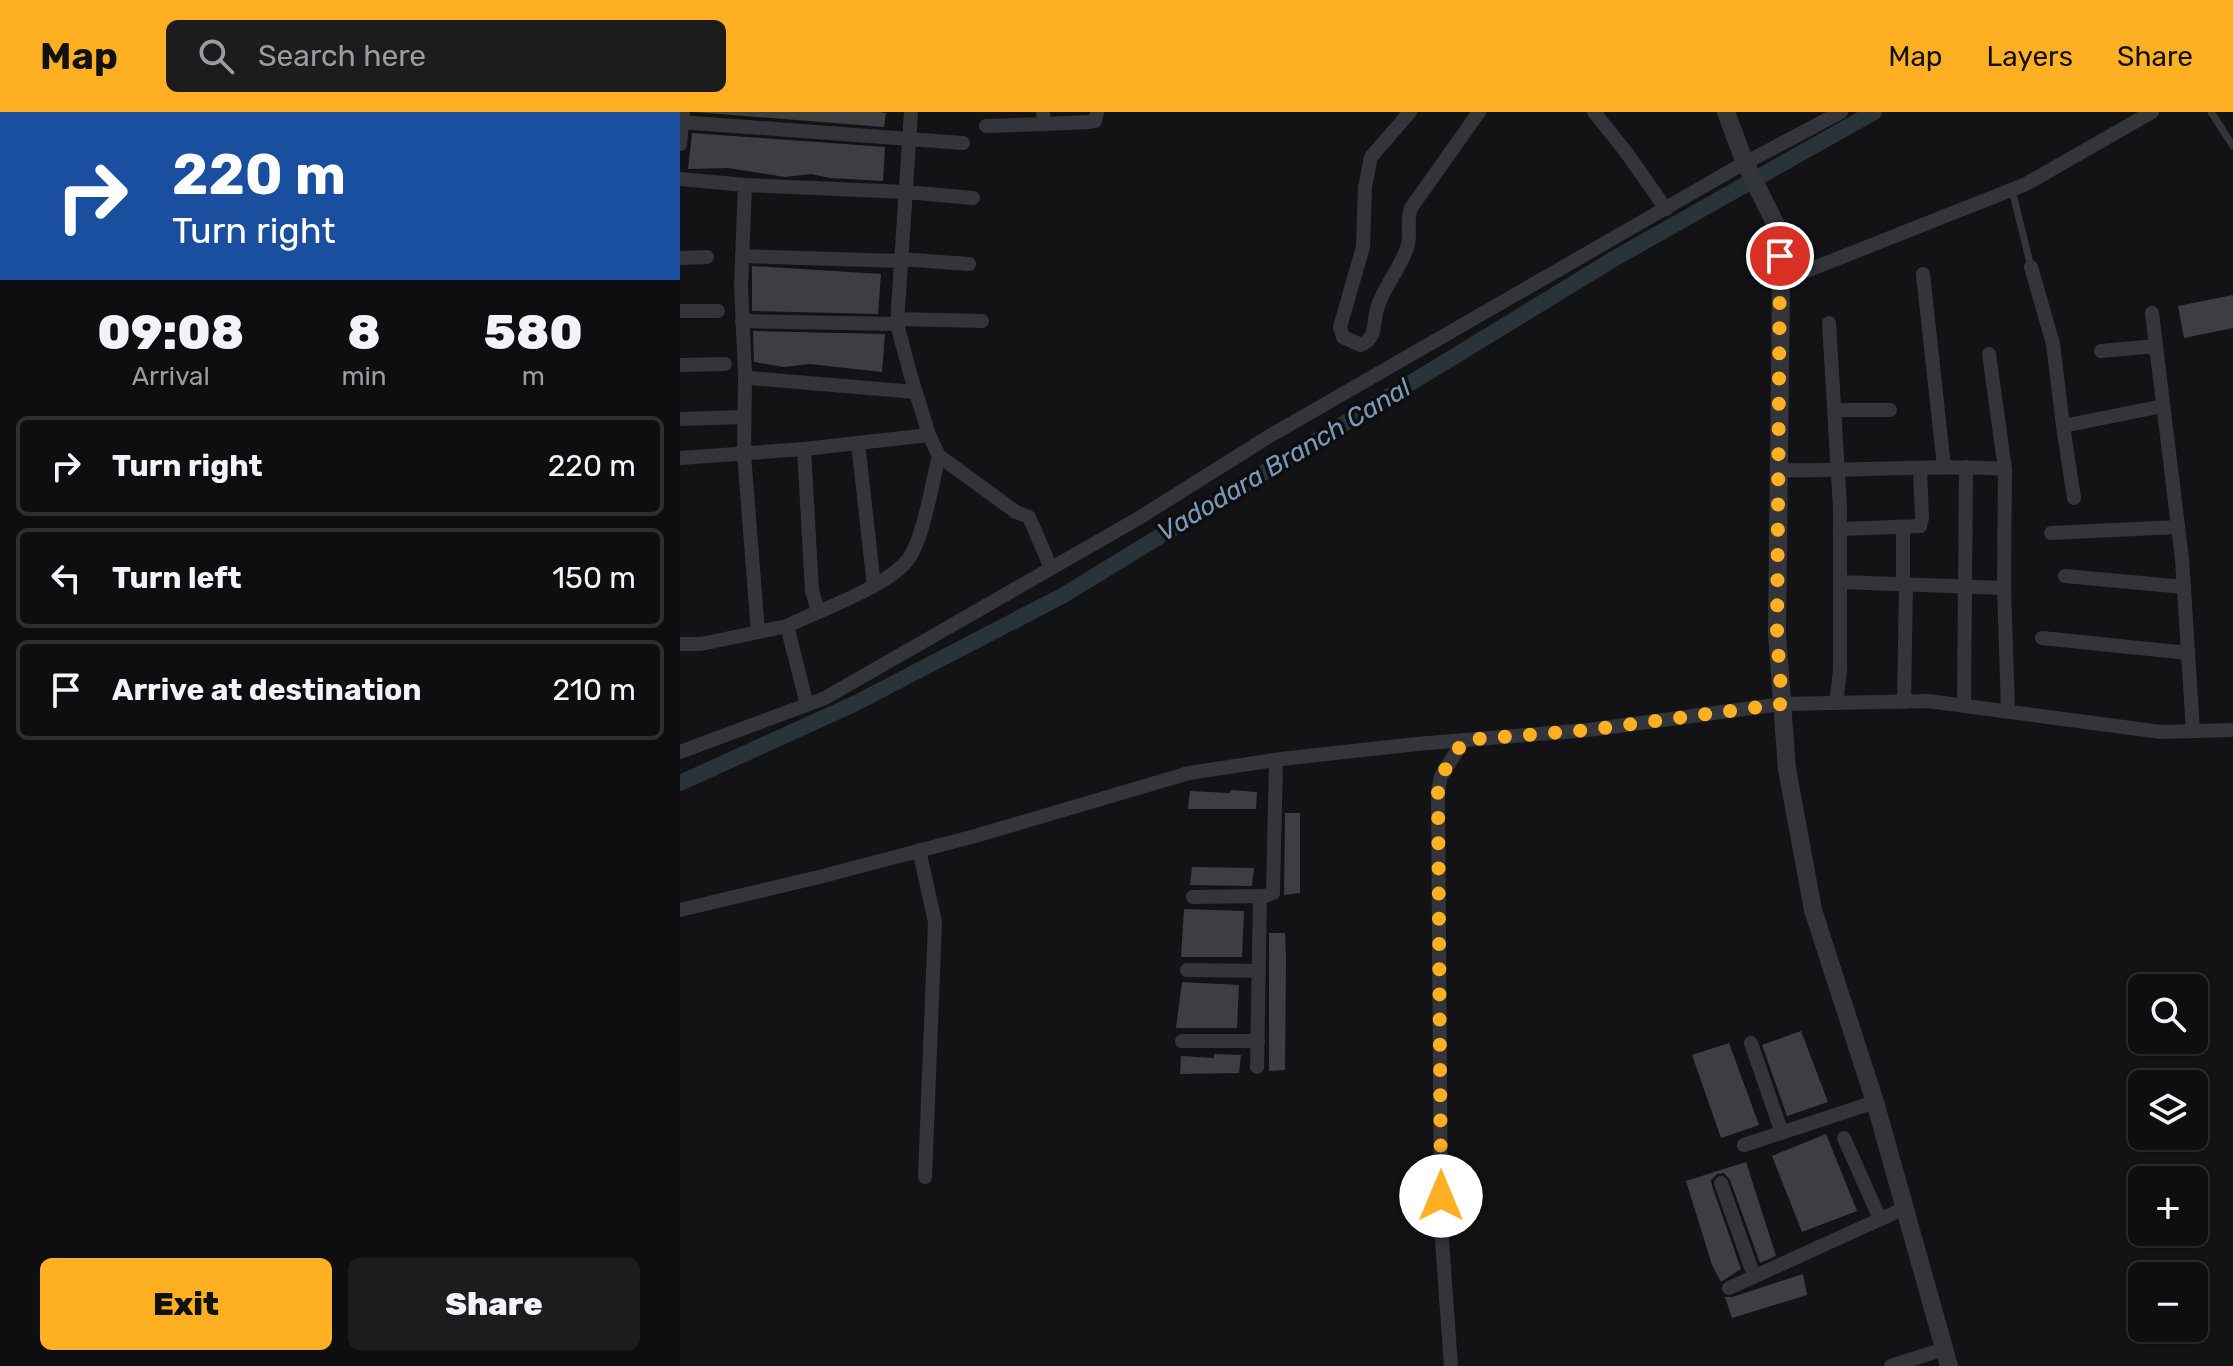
<!DOCTYPE html>
<meta charset="utf-8">
<style>
:root{--surface:#0e0e10;--page:#1c1c1e;--text:#f1f3f6;--muted:#9b9c9f;--line:#2e2e30;--accent:#ffaf22}
body{margin:0;font-family:Rubik,sans-serif;background:var(--page);color:var(--text);height:100vh;display:flex;flex-direction:column;font-size:30px;white-space:nowrap}
*{box-sizing:border-box;margin:0}
p{font-size:26px;color:var(--muted)}
.icon{flex:none;width:44px;height:44px;fill:none;stroke:currentColor;stroke-width:2;stroke-linecap:round;stroke-linejoin:round}
.map{position:relative;flex:1;overflow:hidden}
.sheet{display:flex;flex-direction:column;background:var(--surface);width:680px}
.sheet>*{flex:none}
.top-card{background:#1a4fa0;color:#fff;overflow:hidden}
.controls{position:absolute;left:1448px;top:862px;display:grid;gap:16px}
.controls a{display:grid;place-items:center;width:80px;height:80px;border-radius:12px;background:var(--surface);box-shadow:0 2px 6px #0004,0 0 0 2px var(--line);font-size:40px}
.pin{position:absolute;display:grid;place-items:center;width:68px;height:68px;color:#fff;margin:-34px;border:4px solid #fff;border-radius:50%;box-shadow:0 2px 8px #0007}
.me{position:absolute;width:88px;margin:-44px;rotate:0deg;stroke-linejoin:round;filter:drop-shadow(0 0 6px #0008)}
.turn{display:flex;align-items:center;gap:28px;height:168px;padding:0 40px;font-size:36px}
.turn .icon{width:104px;height:104px;stroke-width:2.5}
.turn b{display:block;font-size:56px;line-height:68px}
.eta{display:flex;justify-content:space-evenly;align-items:center;height:136px;text-align:center}
.eta b{font-size:48px;font-weight:800;line-height:56px}
.cta{display:flex;gap:16px;margin-top:auto;padding:16px 40px}
.cta a{flex:1;height:92px;border-radius:12px;background:var(--accent);color:#111;font-size:32px;font-weight:800;line-height:92px;text-align:center}
.cta a+a{background:var(--page);color:var(--text)}
ul{padding:0;list-style:none}
li{display:flex;align-items:center;gap:24px;height:100px;margin:0 16px 12px;padding:0 24px;border:4px solid var(--line);border-radius:12px}
li div{flex:1}
li b{display:block;font-size:30px}
li em{font-style:normal}
header{display:flex;align-items:center;gap:48px;box-sizing:border-box;height:112px;padding:0 40px;background:var(--accent);color:#111}
header strong{font-size:38px}
nav{display:flex;gap:44px;margin-inline-start:auto;font-size:28px}
.search{width:560px;height:72px;background:var(--page);display:flex;align-items:center;gap:20px;box-sizing:border-box;padding:0 28px;border-radius:12px;color:var(--muted);font-size:30px}
main{display:flex;flex:1;min-height:0}
.map>svg:first-child{display:block}
.lines{fill:none;stroke-linecap:round;stroke-linejoin:round}
.canal{stroke:#28333a;stroke-width:16}
.building{fill:#3d3e43}
.service{stroke:#34353b;stroke-width:7}
.minor{stroke:#34353b;stroke-width:14}
.tertiary{stroke:#34353b;stroke-width:18}
.route{stroke:#ffaf22;stroke-width:14;stroke-dasharray:0 25.2}
.labels{text-anchor:middle;dominant-baseline:central;stroke-width:7;stroke-linejoin:round;paint-order:stroke}
.water-label{font-size:26px;font-style:italic;fill:#779ab6;stroke:#0e0e10}
</style>
<header>
<strong>Map</strong>
<div class="search"><svg class="icon" aria-label="search" viewBox="0 0 24 24"><circle cx="10" cy="10" r="6"/><path d="M15 15l6 6"/></svg>Search here</div>
<nav><a>Map</a><a>Layers</a><a>Share</a></nav>
</header>
<main>
<section class="sheet">
<div class="top-card">
<div class="turn"><svg class="icon" aria-label="right" viewBox="0 0 24 24"><path d="M7 20v-9h11M14 6l5 5-5 5"/></svg><div><b>220 m</b>Turn right</div></div>
</div>
<div class="eta">
<div><b>09:08</b><p>Arrival</p></div>
<div><b>8</b><p>min</p></div>
<div><b>580</b><p>m</p></div>
</div>
<ul>
<li><svg class="icon" aria-label="right" viewBox="0 0 24 24"><path d="M7 20v-9h11M14 6l5 5-5 5"/></svg><div><b>Turn right</b></div><em>220 m</em></li>
<li><svg class="icon" aria-label="left" viewBox="0 0 24 24"><path d="M17 20v-9H6M10 6l-5 5 5 5"/></svg><div><b>Turn left</b></div><em>150 m</em></li>
<li><svg class="icon" aria-label="arrive" viewBox="0 0 24 24"><path d="M6 21V4h12l-3 4 3 4H6"/></svg><div><b>Arrive at destination</b></div><em>210 m</em></li>
</ul>
<div class="cta"><a>Exit</a><a>Share</a></div>
</section>
<div class="map">
<svg width="1553" height="1254" viewBox="0 0 1553 1254">
<rect width="100%" height="100%" fill="#131315"/>
<g class="lines">
<path class="canal" d="M0 671 174 592 382 484 937 145 1194 0"/>
</g>
<g class="building">
<path d="M14 0H199L206 1 204 15Z"/>
<path d="M12 21 205 35 203 69 150 66 131 62 105 65 48 56 8 57Z"/>
<path d="M72 154 201 162 198 202 72 199Z"/>
<path d="M1553 183V216L1504 226 1498 194Z"/>
<path d="M73 219 205 222 202 260 130 252 104 255 74 250Z"/>
<path d="M551 678 577 680 576 697H508L510 679 550 681Z"/>
<path d="M605 701H620V781L604 783Z"/>
<path d="M512 755 574 756 572 774 510 773Z"/>
<path d="M504 797 564 799 562 845H501Z"/>
<path d="M589 821H605L606 845 605 958 589 959Z"/>
<path d="M502 870 559 873 557 916H496Z"/>
<path d="M1121 919 1148 990 1107 1004 1082 933Z"/>
<path d="M1049 931 1079 1013 1041 1026 1012 943Z"/>
<path d="M534 942 561 943 559 961 500 962 501 944 534 946Z"/>
<path d="M1146 1022 1177 1099 1122 1120 1092 1044Z"/>
<path d="M1066 1050 1096 1144 1080 1151 1050 1068 1044 1061 1037 1062 1031 1068 1032 1074 1061 1157 1041 1170 1032 1153 1006 1069Z"/>
<path d="M1123 1162 1127 1183 1052 1206 1045 1185H1052Z"/>
</g>
<g class="lines">
<g class="service">
<path d="M1531 0 1553 34"/>
<path d="M1332 78 1351 155"/>
</g>
<g class="minor">
<path d="M231 0 217 212 230 261 249 323 259 344 336 400 349 405 371 456"/>
<path d="M730 0 691 45 685 75 683 135 660 215 663 225 681 233C696 226 693 215 696 201 701 177 721 157 728 133 731 120 726 109 731 96L799 0"/>
<path d="M914 0 946 40 986 97"/>
<path d="M0 10 283 31"/>
<path d="M364 12 410 10 415 9 417 0"/>
<path d="M306 14 364 12 363 0"/>
<path d="M0 32 3 0"/>
<path d="M0 67 65 73"/>
<path d="M62 144 221 149"/>
<path d="M0 146 27 145"/>
<path d="M221 147 289 152"/>
<path d="M1351 155 1373 232 1383 314"/>
<path d="M1243 162 1264 355"/>
<path d="M1101 169 1346 72 1472 0"/>
<path d="M0 199H38"/>
<path d="M1472 201 1502 447 1513 619"/>
<path d="M217 207 302 209"/>
<path d="M62 209 217 212"/>
<path d="M1149 211 1160 396V558L1156 591"/>
<path d="M1421 239 1476 234"/>
<path d="M1309 242 1325 357"/>
<path d="M0 253 45 252"/>
<path d="M65 262 64 342 78 520"/>
<path d="M235 280 70 266 65 262 61 174 65 73 226 80 293 86"/>
<path d="M1155 298H1210"/>
<path d="M0 307 64 305"/>
<path d="M178 331 194 474"/>
<path d="M124 337 132 479 138 499"/>
<path d="M0 346 124 337 249 323"/>
<path d="M1098 358C1173 360 1249 352 1325 357L1324 476 1328 599"/>
<path d="M1394 386 1383 314 1483 294"/>
<path d="M1223 416V472"/>
<path d="M1160 417 1240 414 1242 406 1240 356"/>
<path d="M1371 421 1498 415"/>
<path d="M1385 464 1504 475"/>
<path d="M1160 470 1324 476"/>
<path d="M1362 526 1508 541"/>
<path d="M0 532H21L107 514"/>
<path d="M1224 590 1226 472"/>
<path d="M127 593 107 514C140 498 202 477 226 450 243 431 252 370 259 344"/>
<path d="M1284 594 1286 355"/>
<path d="M0 640 145 586 459 406 588 325 1052 58 1161 0"/>
<path d="M239 738 255 810 245 1065"/>
<path d="M513 785 585 784 593 781 596 648"/>
<path d="M0 798 139 765 295 724 509 661 601 647 737 632 908 618 1102 592 1248 589 1481 620 1553 618"/>
<path d="M507 858 579 859"/>
<path d="M502 929H578"/>
<path d="M1071 931 1102 1021"/>
<path d="M577 955 580 784"/>
<path d="M1164 1026 1200 1107"/>
<path d="M1064 1033 1195 990"/>
<path d="M1041 1071 1074 1164"/>
<path d="M1049 1176 1225 1096"/>
<path d="M771 1254 761 1115 758 679 761 664 784 628"/>
<path d="M1211 1254 1264 1237"/>
</g>
<path class="tertiary" d="M1046 0 1065 51 1099 119 1101 169 1097 522 1107 657 1133 798 1195 990 1269 1254"/>
</g>
<g class="lines">
<path class="route" d="M761 1084 758 679 761 664 784 628 908 618 1102 592 1097 522 1100 144"/>
</g>
<g class="labels">
<g class="water-label">
<text transform="translate(604 348) rotate(-31)">Vadodara Branch Canal</text>
</g>
</g>
</svg>
<div class="controls">
<a><svg class="icon" aria-label="search" viewBox="0 0 24 24"><circle cx="10" cy="10" r="6"/><path d="M15 15l6 6"/></svg></a>
<a><svg class="icon" aria-label="layers" viewBox="0 0 24 24"><path d="M12 4l9 5-9 5-9-5zM3 14l9 5 9-5"/></svg></a>
<a>+</a>
<a>−</a>
</div>
<div class="pin" style="left:1100px;top:144px;background:#d93025"><svg class="icon" aria-label="arrive" viewBox="0 0 24 24"><path d="M6 21V4h12l-3 4 3 4H6"/></svg></div>
<svg class="me" style="left:761px;top:1084px" viewBox="-20 -20 40 40"><circle r="19" fill="#fff"/><path d="M0-13L10 11 0 6-10 11z" fill="#ffaf22"/></svg>
</div>
</main>
